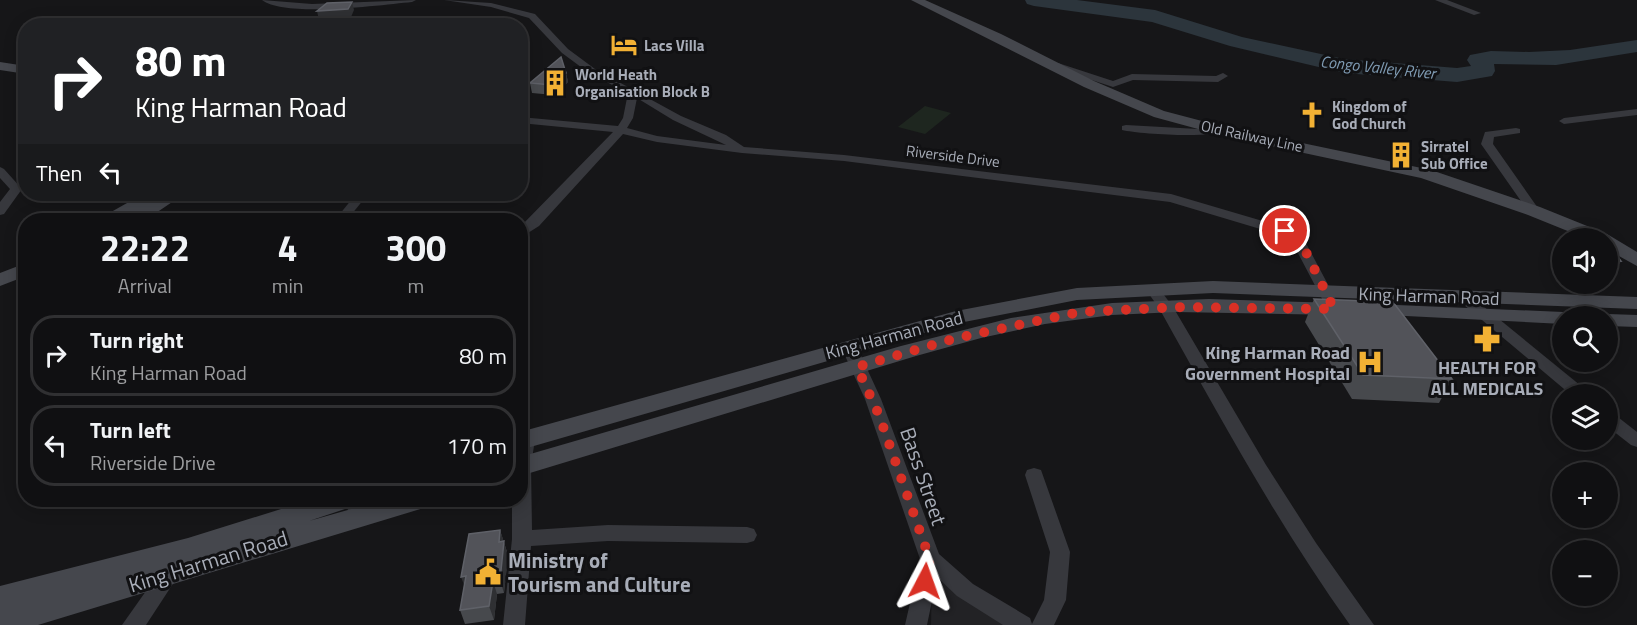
<!DOCTYPE html>
<meta charset="utf-8">
<style>
:root{--surface:#101012;--page:#19191b;--text:#f1f3f6;--muted:#9c9d9f;--line:#303032}
body{margin:0;font-family:"Titillium Web",sans-serif;background:var(--page);color:var(--text);height:100vh;display:flex;flex-direction:column;font-size:22px;white-space:nowrap}
*{box-sizing:border-box;margin:0}
p{font-size:20px;color:var(--muted)}
.icon{flex:none;width:33px;height:33px;fill:none;stroke:currentColor;stroke-width:2;stroke-linecap:round;stroke-linejoin:round}
.map{position:relative;flex:1;overflow:hidden}
.details{position:absolute;left:18px;top:213px;width:510px;height:294px;display:flex;flex-direction:column;background:var(--surface);border-radius:24px;box-shadow:0 3px 15px #0003,0 0 0 2px var(--line)}
.details>*{flex:none}
.guide{position:absolute;left:18px;top:18px;width:510px;height:183px;border-radius:24px;box-shadow:0 3px 15px #0003,0 0 0 2px var(--line);background:#202124;color:#fff;overflow:hidden}
.tools{position:absolute;left:1552px;top:228px;display:grid;gap:12px}
.tools a{display:grid;place-items:center;width:66px;height:66px;border-radius:50%;background:var(--surface);box-shadow:0 3px 15px #0003,0 0 0 2px var(--line);font-size:30px}
.pin{position:absolute;display:grid;place-items:center;width:51px;height:51px;color:#fff;margin:-26px;border:3px solid #fff;border-radius:50%;box-shadow:0 2px 6px #0007}
.me{position:absolute;width:66px;margin:-33px;rotate:4deg;stroke-linejoin:round;filter:drop-shadow(0 0 4px #0008)}
.turn{display:flex;align-items:center;gap:21px;height:126px;padding:0 18px;font-size:27px}
.turn .icon{width:78px;height:78px;stroke-width:2.5}
.turn b{display:block;font-size:42px;line-height:51px}
.then{display:flex;align-items:center;height:57px;padding:0 18px;background:#0003;gap:12px;font-size:22px}
.eta{display:flex;justify-content:space-evenly;align-items:center;height:102px;text-align:center}
.eta b{font-size:36px;font-weight:700;line-height:42px}
ul{padding:0;list-style:none}
li{display:flex;align-items:center;gap:18px;height:81px;margin:0 12px 9px;padding:0 6px;border:3px solid var(--line);border-radius:24px}
li div{flex:1}
li b{display:block;font-size:22px}
li em{font-style:normal}
.map>svg:first-child{display:block}
.built{fill:#222225}
.green{fill:#1e261f}
.lines{fill:none;stroke-linecap:round;stroke-linejoin:round}
.river{fill:#2c353c;fill-rule:evenodd}
.street{fill:#37383d;fill-rule:evenodd}
.secondary{fill:#45474d;fill-rule:evenodd}
.wall{fill:#47494d}
.shaded-wall{fill:#2f3033}
.building{fill:#525359;stroke:#5f6168;stroke-width:1.5}
.route{stroke:#d93025;stroke-width:10;stroke-dasharray:0 18}
.labels{text-anchor:middle;dominant-baseline:central;stroke-width:6;stroke-linejoin:round;paint-order:stroke}
.far-poi-label{font-size:15px;font-weight:bold;fill:#a8adb8;stroke:#111113;text-anchor:start}
.far-street-label{font-size:15px;fill:#a8adb8;stroke:#111113}
.far-water-label{font-size:16px;font-style:italic;fill:#7f9bb3;stroke:#111113}
.street-label{font-size:18px;fill:#a8adb8;stroke:#111113}
.poi-label{font-size:18px;font-weight:bold;fill:#a8adb8;stroke:#111113;text-anchor:end}
.near-street-label{font-size:21px;fill:#a8adb8;stroke:#111113}
.near-poi-label{font-size:21px;font-weight:bold;fill:#a8adb8;stroke:#111113;text-anchor:start}
</style>
<div class="map">
<svg width="1637" height="625" viewBox="0 0 1637 625">
<rect width="100%" height="100%" fill="#161618"/>
<path class="built" d="M932 574 1007 625H931Z"/>
<path class="green" d="M925 106 951 113 925 134 898 127Z"/>
<g class="lines">
<path class="river" d="M1025 0H1077L1155 10 1242 37 1344 59 1457 68 1471 66 1467 60 1470 55 1491 51 1529 52 1570 50 1637 40V52L1556 65 1494 64 1495 71 1492 76 1457 82 1344 73 1230 46 1152 22 1034 6 1027 4Z"/>
<g class="street">
<path d="M262 0 312 4 416 0 412 2C380 5 286 18 262 0Z"/>
<path d="M444 0 491 3 535 14 568 49 595 69 681 116 726 135 744 147 844 155 1171 194 1300 232 1341 309 1334 313 1329 312 1290 238 1170 202 844 161 742 153 657 142 623 134 539 226 520 238V227L613 132 520 123V117L618 126 623 118 628 93 589 73 562 53 529 18 491 7ZM637 98 673 120 726 145 657 136 627 128 633 118Z"/>
<path d="M1435 0H1447L1481 13 1474 15Z"/>
<path d="M1058 63 1113 81 1132 74 1216 76 1223 73 1228 76 1218 82 1133 80 1113 87 1055 68V64Z"/>
<path d="M1637 109V115L1564 124 1559 121 1564 118Z"/>
<path d="M1126 125 1198 129 1220 127 1225 130C1214 139 1139 134 1122 130V126Z"/>
<path d="M1516 128 1520 129V133L1494 137 1493 144 1540 211 1534 215 1530 214 1481 144 1485 132Z"/>
<path d="M0 167 4 169 22 189 4 214 0 215V202L10 189 0 178Z"/>
<path d="M356 194H368L347 220H335Z"/>
<path d="M1153 286 1158 287 1173 307 1266 465 1316 543 1374 625H1350C1278 524 1219 416 1159 308L1146 290Z"/>
<path d="M1462 292 1467 293 1586 390 1588 394H1570L1457 299 1455 296 1457 293Z"/>
<path d="M849 342 857 347 881 399 939 554 973 584 1030 618 1032 624 1044 600 1050 552 1025 475 1027 470 1034 468 1041 470 1070 552 1066 600 1054 625H1003L957 596 937 577 927 625H905L920 559 865 399 841 347Z"/>
<path d="M1608 412 1614 414 1637 432V447L1631 445 1608 427Z"/>
<path d="M526 433 532 435 535 439 531 466 532 530 608 525 747 527 754 529 757 535 754 541 747 543 608 541 531 546 525 625H503L512 539V500H520V434Z"/>
<path d="M343 500H361L370 515 367 520 360 523 353 520Z"/>
<path d="M170 564 177 567 180 573 146 625H122L163 567Z"/>
</g>
<g class="secondary">
<path d="M911 0H925L1001 34 1094 81 1164 111 1221 126 1431 170 1540 207 1607 234 1637 252V266L1608 250V238H1585L1528 215 1421 178 1220 135 1154 117 1084 87Z"/>
<path d="M0 62 26 66V74L0 70Z"/>
<path d="M143 194H184L150 217H138L135 213 122 220H101L104 216Z"/>
<path d="M26 263V276L0 286V273Z"/>
<path d="M1213 281 1637 297V309L1213 293 1077 300 959 323 520 450V432L956 311 1077 288Z"/>
<path d="M1209 299 1338 303 1345 305 1348 309 1345 313 1338 315 1176 312 1112 315 1045 324 981 338 916 356 520 476V457L901 346 1011 318 1112 303Z"/>
<path d="M1373 304 1563 312 1573 316H1563V324L1366 314 1363 310 1366 306Z"/>
<path d="M1608 314 1637 315V327L1608 326V316H1600Z"/>
<path d="M310 500H355L351 507 309 521 383 500H431L427 507 38 625H0V586L188 538Z"/>
</g>
</g>
<g class="wall">
<path d="M566 73 568 82 554 95 532 93 530 83Z"/>
<path d="M1608 244 1621 261 1610 279 1608 278Z"/>
<path d="M1314 299 1452 379 1439 403 1352 399 1305 322Z"/>
<path d="M500 530 508 555 504 593 497 594 494 620 465 624 460 610 464 586Z"/>
</g>
<g class="shaded-wall">
<path d="M352 2 354 10 351 17 319 20 317 11Z"/>
<path d="M566 73 568 82 554 95 552 85Z"/>
<path d="M500 530 508 555 504 593 500 580 499 542Z"/>
<path d="M466 576V590L461 577Z"/>
<path d="M493 581 497 594 494 620 489 606Z"/>
</g>
<g class="building">
<path d="M352 2 348 9 317 11 327 3Z"/>
<path d="M561 57 566 73 552 85 530 83Z"/>
<path d="M1572 235 1601 238H1575Z"/>
<path d="M1608 244 1621 261 1608 260Z"/>
<path d="M1314 299 1393 302 1452 379 1363 375Z"/>
<path d="M500 530 499 542 504 541 500 580 493 581 489 606 460 610 466 576 461 577 469 534Z"/>
</g>
<g class="lines">
<path class="route" d="M925 581 930 560 879 415 857 367 957 338 1080 312 1183 307 1334 309 1301 242 1295 236 1285 231"/>
</g>
<defs>
<g id="hotel-bare" transform="scale(2.07)"><path d="M-6-4.5h1.5V1H6V5H4.5V3h-9V5H-6ZM-4 0a1.8 1.8 0 1 1 3.6 0ZM.5 0V-2.5h3Q6-2.5 6 0Z" fill="#f2b134" stroke="#111113" stroke-width="2.5" paint-order="stroke"/></g>
<g id="building-bare" transform="scale(2.07)"><path d="M-4-6H4V6H1V3H-1V6H-4ZM-2.5-4.3h1.7v1.8h-1.7ZM.8-4.3h1.7v1.8H.8ZM-2.5-1h1.7V.8h-1.7ZM.8-1h1.7V.8H.8Z" fill="#f2b134" stroke="#111113" stroke-width="2.5" paint-order="stroke"/></g>
<g id="church-bare" transform="scale(2.07)"><path d="M-1.2-6h2.4v3.5h3.3v2.4h-3.3V6h-2.4V-.1h-3.3v-2.4h3.3Z" fill="#f2b134" stroke="#111113" stroke-width="2.5" paint-order="stroke"/></g>
<g id="pharmacy-bare" transform="scale(2.07)"><path d="M-2-6h4v4h4v4h-4v4h-4v-4h-4v-4h4Z" fill="#f2b134" stroke="#111113" stroke-width="2.5" paint-order="stroke"/></g>
<g id="hospital-bare" transform="scale(2.07)"><path d="M-5-5h3v3.5h4V-5h3V5h-3V1.5h-4V5h-3Z" fill="#f2b134" stroke="#111113" stroke-width="2.5" paint-order="stroke"/></g>
<g id="civic-bare" transform="scale(2.07)"><path d="M-.6-6.5H3V-4.5H.6V-3L4-1V1h2V6H-6V1h2V-1L-.6-3ZM-1.2 2.5V6h2.4V2.5Z" fill="#f2b134" stroke="#111113" stroke-width="2.5" paint-order="stroke"/></g>
</defs>
<g fill-rule="evenodd">
<use href="#hotel-bare" x="624" y="45"/>
<use href="#building-bare" x="555" y="83"/>
<use href="#church-bare" x="1312" y="115"/>
<use href="#building-bare" x="1401" y="155"/>
<use href="#pharmacy-bare" x="1487" y="339"/>
<use href="#hospital-bare" x="1370" y="362"/>
<use href="#civic-bare" x="488" y="572"/>
</g>
<g class="labels">
<g class="far-poi-label">
<text x="644" y="45">Lacs Villa</text>
<text x="575" y="74">World Heath<tspan x="575" dy="17">Organisation Block B</tspan></text>
<text x="1332" y="106">Kingdom of<tspan x="1332" dy="17">God Church</tspan></text>
<text x="1421" y="146">Sirratel<tspan x="1421" dy="17">Sub Office</tspan></text>
</g>
<g class="far-street-label">
<text transform="translate(1252 136) rotate(12)">Old Railway Line</text>
<text transform="translate(953 156) rotate(7)">Riverside Drive</text>
</g>
<g class="far-water-label">
<text transform="translate(1378 67) rotate(6)">Congo Valley River</text>
</g>
<g class="street-label">
<text transform="translate(1429 296) rotate(2)">King Harman Road</text>
<text transform="translate(894 335) rotate(-15)">King Harman Road</text>
</g>
<g class="poi-label">
<text x="1350" y="352">King Harman Road<tspan x="1350" dy="21">Government Hospital</tspan></text>
<text x="1487" y="367" text-anchor="middle">HEALTH FOR<tspan x="1487" dy="21">ALL MEDICALS</tspan></text>
</g>
<g class="near-street-label">
<text transform="translate(924 476) rotate(71)">Bass Street</text>
<text transform="translate(208 561) rotate(-17)">King Harman Road</text>
</g>
<g class="near-poi-label">
<text x="508" y="560">Ministry of<tspan x="508" dy="24">Tourism and Culture</tspan></text>
</g>
</g>
</svg>
<div class="tools">
<a><svg class="icon" aria-label="sound" viewBox="0 0 24 24"><path d="M4 9h4l5-4v14l-5-4H4zM17 9q2 3 0 6"/></svg></a>
<a><svg class="icon" aria-label="search" viewBox="0 0 24 24"><circle cx="10" cy="10" r="6"/><path d="M15 15l6 6"/></svg></a>
<a><svg class="icon" aria-label="layers" viewBox="0 0 24 24"><path d="M12 4l9 5-9 5-9-5zM3 14l9 5 9-5"/></svg></a>
<a>+</a>
<a>−</a>
</div>
<div class="pin" style="left:1285px;top:231px;background:#d93025"><svg class="icon" aria-label="arrive" viewBox="0 0 24 24"><path d="M6 21V4h12l-3 4 3 4H6"/></svg></div>
<svg class="me" style="left:925px;top:581px" viewBox="-20 -20 40 40"><path d="M0-17L14 15 0 8-14 15z" fill="#d93025" stroke="#fff" stroke-width="4"/></svg>
<div class="guide">
<div class="turn"><svg class="icon" aria-label="right" viewBox="0 0 24 24"><path d="M7 20v-9h11M14 6l5 5-5 5"/></svg><div><b>80 m</b>King Harman Road</div></div>
<div class="then">Then<svg class="icon" aria-label="left" viewBox="0 0 24 24"><path d="M17 20v-9H6M10 6l-5 5 5 5"/></svg></div>
</div>
<section class="details">
<div class="eta">
<div><b>22:22</b><p>Arrival</p></div>
<div><b>4</b><p>min</p></div>
<div><b>300</b><p>m</p></div>
</div>
<ul>
<li><svg class="icon" aria-label="right" viewBox="0 0 24 24"><path d="M7 20v-9h11M14 6l5 5-5 5"/></svg><div><b>Turn right</b><p>King Harman Road</p></div><em>80 m</em></li>
<li><svg class="icon" aria-label="left" viewBox="0 0 24 24"><path d="M17 20v-9H6M10 6l-5 5 5 5"/></svg><div><b>Turn left</b><p>Riverside Drive</p></div><em>170 m</em></li>
</ul>
</section>
</div>
